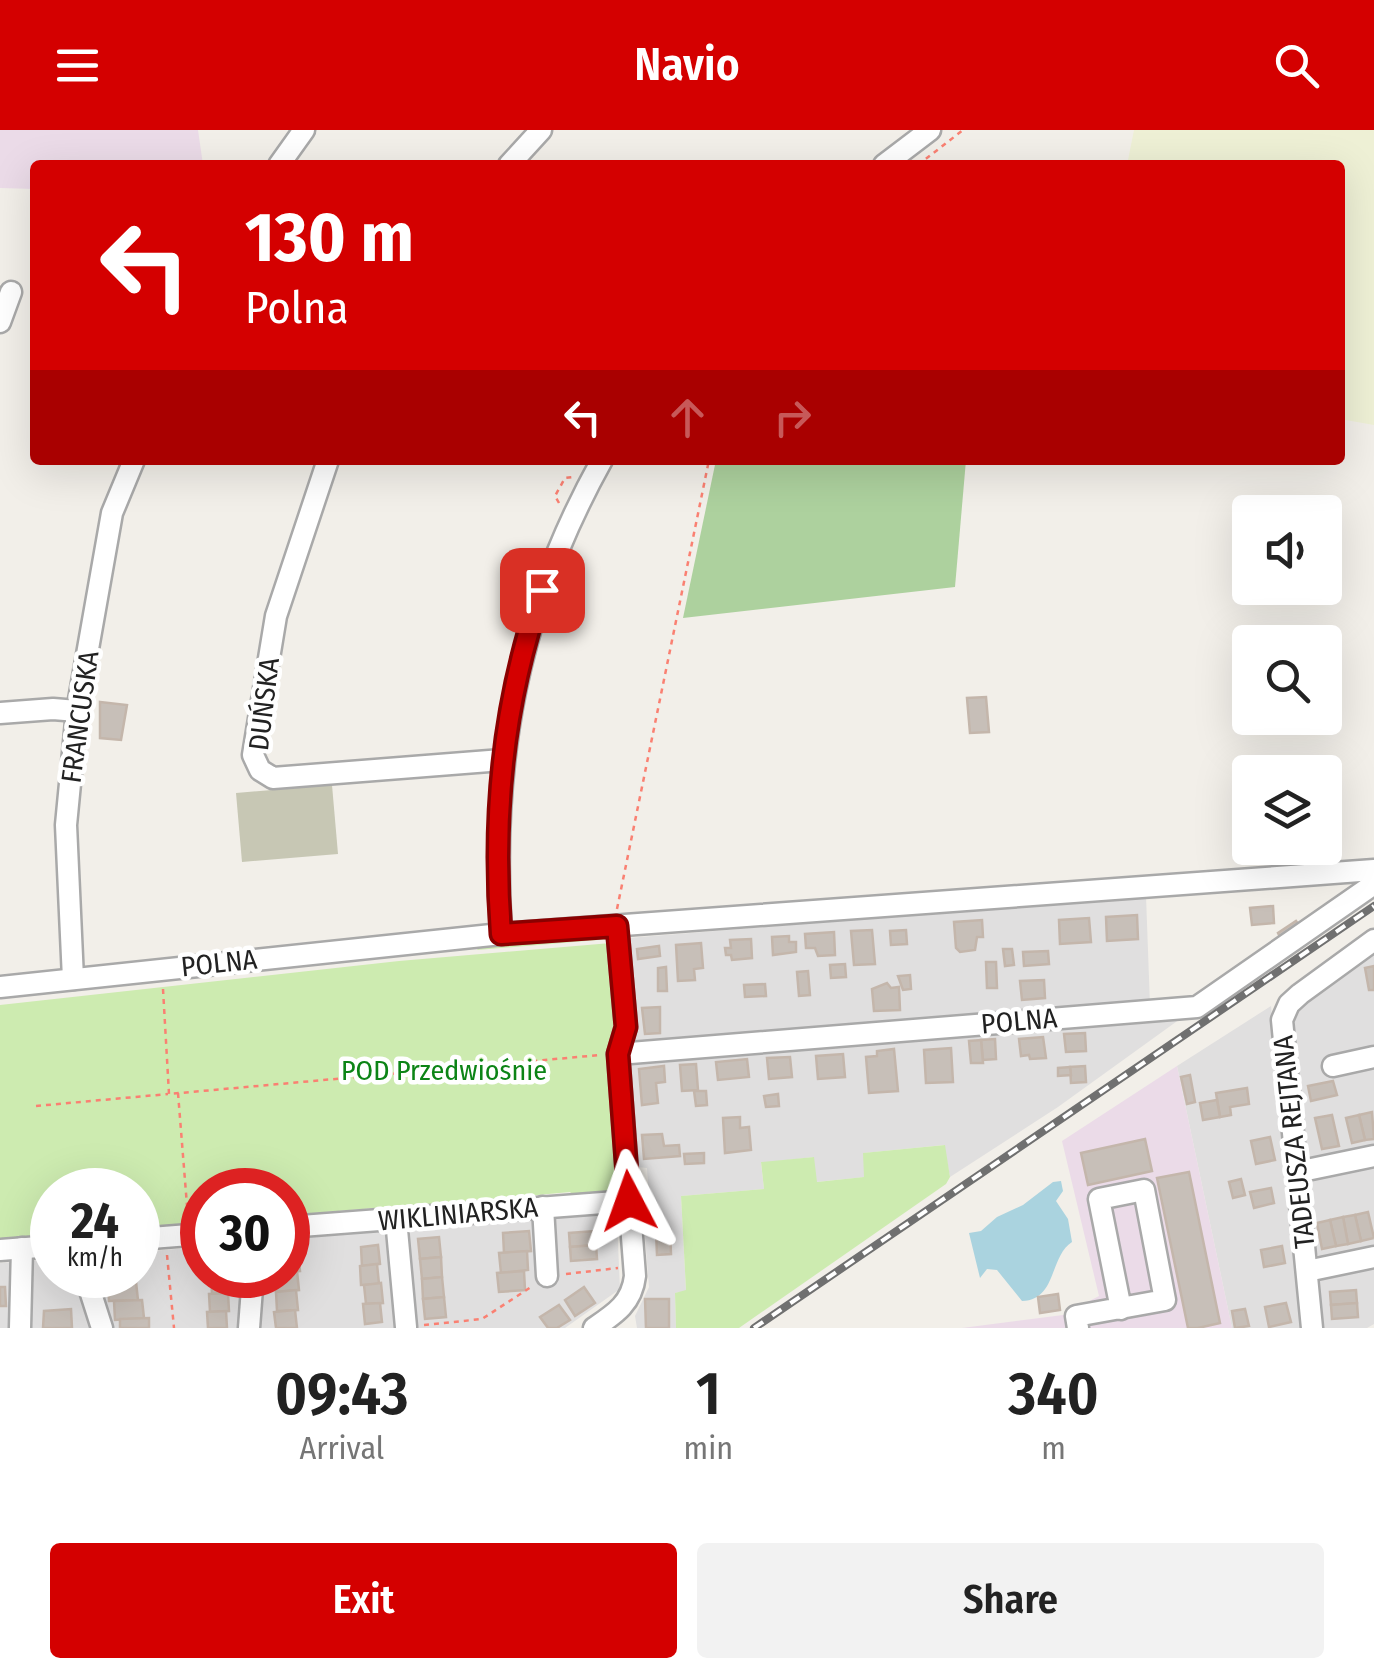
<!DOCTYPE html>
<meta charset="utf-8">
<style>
:root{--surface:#fff;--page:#f2f2f2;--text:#222;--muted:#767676;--accent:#d40000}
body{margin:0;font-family:"Fira Sans Condensed",sans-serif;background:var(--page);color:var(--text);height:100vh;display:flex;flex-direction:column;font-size:38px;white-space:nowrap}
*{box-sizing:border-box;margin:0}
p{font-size:32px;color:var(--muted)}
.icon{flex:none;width:55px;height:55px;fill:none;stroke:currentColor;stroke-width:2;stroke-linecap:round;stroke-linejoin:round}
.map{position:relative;height:1198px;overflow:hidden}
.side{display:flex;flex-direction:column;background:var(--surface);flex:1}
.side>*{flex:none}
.banner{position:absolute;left:30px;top:30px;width:1315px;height:305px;border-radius:10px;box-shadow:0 10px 40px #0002;background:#d40000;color:#fff;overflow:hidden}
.controls{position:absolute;left:1232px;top:365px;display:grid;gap:20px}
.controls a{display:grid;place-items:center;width:110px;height:110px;border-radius:10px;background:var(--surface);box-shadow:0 10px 40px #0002;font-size:50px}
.speed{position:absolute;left:30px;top:1038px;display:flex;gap:20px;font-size:50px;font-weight:700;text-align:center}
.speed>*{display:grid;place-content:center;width:130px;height:130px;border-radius:50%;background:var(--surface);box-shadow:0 10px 40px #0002;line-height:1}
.speed small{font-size:25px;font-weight:400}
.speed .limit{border:15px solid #d22;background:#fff;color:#111}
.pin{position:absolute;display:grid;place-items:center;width:85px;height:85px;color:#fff;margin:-42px;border-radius:20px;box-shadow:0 5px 15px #0006}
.me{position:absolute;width:110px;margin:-55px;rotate:356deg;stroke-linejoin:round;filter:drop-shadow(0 0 8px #0008)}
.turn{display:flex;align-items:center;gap:35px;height:210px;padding:0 50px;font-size:45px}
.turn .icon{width:130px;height:130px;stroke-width:2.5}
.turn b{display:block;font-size:70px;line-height:85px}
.lanes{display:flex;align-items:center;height:95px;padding:0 50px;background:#0003;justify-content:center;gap:50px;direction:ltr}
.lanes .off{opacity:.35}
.eta{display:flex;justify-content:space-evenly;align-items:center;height:170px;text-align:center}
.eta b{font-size:60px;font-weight:600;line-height:70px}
.primary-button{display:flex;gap:20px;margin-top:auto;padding:20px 50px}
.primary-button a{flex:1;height:115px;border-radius:10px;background:var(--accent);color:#fff;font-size:40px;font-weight:600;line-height:115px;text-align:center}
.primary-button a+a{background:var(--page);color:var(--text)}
header{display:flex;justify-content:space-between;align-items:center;height:130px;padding:0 50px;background:var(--accent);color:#fff;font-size:45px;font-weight:600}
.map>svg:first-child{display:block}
.residential{fill:#e0dfdf}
.industrial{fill:#ebdbe8}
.construction{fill:#c7c7b4}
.farmland{fill:#eef0d5}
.grass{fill:#cdebb0}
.forest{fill:#add19e}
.water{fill:#aad3df}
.building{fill:#c7bfb8;stroke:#c4b6ab;stroke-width:2.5}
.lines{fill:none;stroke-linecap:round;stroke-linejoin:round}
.minor-casing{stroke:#a9a9a9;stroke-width:25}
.path{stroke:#fa8072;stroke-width:2.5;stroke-dasharray:5 5;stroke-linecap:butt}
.minor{stroke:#fff;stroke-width:20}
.rail-casing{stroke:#707070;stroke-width:8}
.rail{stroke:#fff;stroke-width:4;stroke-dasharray:11;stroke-linecap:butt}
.route-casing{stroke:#8a0000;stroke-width:25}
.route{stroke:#d40000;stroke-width:18}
.labels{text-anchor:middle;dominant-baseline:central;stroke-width:9;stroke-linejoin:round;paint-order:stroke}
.street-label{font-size:28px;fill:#222;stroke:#fff}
.park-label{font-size:28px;fill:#0c8416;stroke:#fff}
</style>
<header><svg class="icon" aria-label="menu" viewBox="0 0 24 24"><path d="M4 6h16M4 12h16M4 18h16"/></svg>Navio<svg class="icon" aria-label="search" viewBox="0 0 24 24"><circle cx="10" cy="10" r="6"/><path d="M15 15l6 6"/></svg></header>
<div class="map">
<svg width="1374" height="1198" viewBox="0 0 1374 1198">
<rect width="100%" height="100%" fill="#f2efe9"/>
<g class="residential">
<path d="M1146 766 1150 876 635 913 628 808Z"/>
<path d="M1374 821V1021L1316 1032 1304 1023 1290 892 1298 876Z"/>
<path d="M1271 876 1304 1198H1232L1177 936Z"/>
<path d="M1187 884 1058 977 950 1047 944 1015 864 1023 865 1047 816 1052 813 1027 761 1033 764 1059 681 1066 686 1161 675 1163 676 1198H637L635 1186 649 1157 644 1095 650 1083 647 1038 637 1037 627 932Z"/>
<path d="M1374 1032V1120L1323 1131 1316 1123 1309 1050 1313 1044Z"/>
<path d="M607 1083 617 1091 620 1159 565 1198H0V1133L52 1129V1145H138V1122L202 1117V1145H288V1109Z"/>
<path d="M1374 1132V1194L1367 1198H1323L1318 1151 1325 1142Z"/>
</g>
<g class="industrial">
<path d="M0 0H198L203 35H35V59L0 58Z"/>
<path d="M1177 936 1232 1198H962L1063 1185 1099 1166 1062 1011Z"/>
</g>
<path class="construction" d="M332 655 338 724 242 732 236 663Z"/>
<path class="farmland" d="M1134 0H1374V295L1340 289V35H1127Z"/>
<g class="grass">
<path d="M606 805 610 809 477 820 482 814Z"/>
<path d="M611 813 618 899V1057L611 1064 576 1068 570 1062 485 1070 479 1076 381 1084 375 1078 288 1085V1060H202V1092L138 1097V1060H52V1109L4 1113 0 1110V875L399 831Z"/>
<path d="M945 1015 950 1047 946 1054 739 1198H676L675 1163 686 1160 681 1066 764 1059 761 1032 814 1027 817 1052 864 1047 863 1023Z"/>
</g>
<path class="forest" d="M716 330H966L955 457 683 488Z"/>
<path class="water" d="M1061 1051 1063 1061 1056 1071 1068 1089 1072 1112C1049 1127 1057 1170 1022 1171L997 1140 987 1139 980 1148 969 1103 981 1101 997 1087 1023 1075 1053 1052Z"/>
<g class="building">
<path d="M986 567 989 602 970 603 967 568Z"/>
<path d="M100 572 127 575 121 610 100 608Z"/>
<path d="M1273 776 1274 793 1252 795 1250 778Z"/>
<path d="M1137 785 1138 809 1107 811 1106 787Z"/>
<path d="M1089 788 1091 812 1060 814 1059 790Z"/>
<path d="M982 790 983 807H977L975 820 960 822 956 818 954 792Z"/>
<path d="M1296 791 1301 798 1282 811 1278 803Z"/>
<path d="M872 800 875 834 854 835 851 801Z"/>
<path d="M906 800 907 814 891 815 890 801Z"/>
<path d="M834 802 835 825 818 826 815 818H806L805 804Z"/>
<path d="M789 806V812H796V822L773 825 772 807Z"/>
<path d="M751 809 752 828 732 830 731 825H726L725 818H731L730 810Z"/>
<path d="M701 813 703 838 694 839 695 850 678 851 676 815Z"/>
<path d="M659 816 660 826 638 829 637 819Z"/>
<path d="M1003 819H1012L1014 835 1005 836Z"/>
<path d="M1048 821 1049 834 1024 836 1023 822Z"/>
<path d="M986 832H996L997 858H987Z"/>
<path d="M845 834 846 847 831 848 830 835Z"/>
<path d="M1374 836V860H1369L1365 838Z"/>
<path d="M666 837 667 861H658V838Z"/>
<path d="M808 841 810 865 799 866 797 842Z"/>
<path d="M910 845 911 859 903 860 898 846Z"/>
<path d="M1044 850 1045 868 1022 870 1020 851Z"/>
<path d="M887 853 891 858 899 857 900 880 874 881 872 859Z"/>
<path d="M765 854 766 866 745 867 744 855Z"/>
<path d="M660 877V903L645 904 642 878Z"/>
<path d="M1085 903 1086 921 1066 922 1064 904Z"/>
<path d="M1043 907 1046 928 1030 929 1029 925 1021 926 1019 909Z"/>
<path d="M995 909 996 929 983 930 981 910Z"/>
<path d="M981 910 983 933H971L969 911Z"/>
<path d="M951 918 953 952 926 953 924 920Z"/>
<path d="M894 919 898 961 869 963 866 927 877 926V921Z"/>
<path d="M843 924 845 947 818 949 816 926Z"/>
<path d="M790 927 792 947 769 949 767 928Z"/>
<path d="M747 929 749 947 718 950 716 932Z"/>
<path d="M696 934 698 960 682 961 680 935Z"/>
<path d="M664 936 665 952 656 953 658 973 642 975 639 939Z"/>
<path d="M1085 936 1086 952 1071 953 1070 937Z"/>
<path d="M1070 937 1071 945 1058 946V938Z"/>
<path d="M1190 945 1195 972 1187 974 1181 947Z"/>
<path d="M1333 951 1337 965 1311 971 1308 956Z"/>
<path d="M1247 958 1249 974 1230 977 1231 985 1220 987 1216 963Z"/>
<path d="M694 961H706L707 975 696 976Z"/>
<path d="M778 964 779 976 766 977 764 966Z"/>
<path d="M1217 970 1220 987 1203 990 1200 973Z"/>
<path d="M1372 982 1374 1009 1365 1010 1359 985Z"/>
<path d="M1332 985 1339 1016 1322 1019 1315 988Z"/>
<path d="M1359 985 1365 1010 1352 1013 1346 988Z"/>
<path d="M740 987V998L749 997 751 1020 725 1023 723 988Z"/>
<path d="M662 1004 664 1016 679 1015 680 1026 644 1029 642 1005Z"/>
<path d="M1270 1007 1275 1030 1256 1034 1251 1011Z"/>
<path d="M1145 1009 1152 1041 1088 1055 1081 1023Z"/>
<path d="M704 1023V1033L685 1034 684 1024Z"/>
<path d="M1189 1042 1220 1193 1198 1198H1188L1157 1048Z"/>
<path d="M1241 1049 1245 1065 1233 1068 1229 1052Z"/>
<path d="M1271 1058 1274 1073 1254 1078 1250 1062Z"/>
<path d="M1368 1082 1374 1108 1361 1111 1355 1085Z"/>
<path d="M1355 1085 1361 1111 1348 1114 1343 1087Z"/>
<path d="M1343 1087 1348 1114 1336 1116 1330 1090Z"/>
<path d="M1330 1090 1336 1116 1322 1119 1317 1093Z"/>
<path d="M670 1100 671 1124 657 1125 656 1101Z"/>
<path d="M529 1101 531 1121 504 1123 503 1103Z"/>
<path d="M595 1101 596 1115 570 1117 569 1103Z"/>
<path d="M439 1107 441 1127 420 1129 418 1109Z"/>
<path d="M378 1115 380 1134 362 1136 361 1117Z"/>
<path d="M596 1115 597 1129 571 1131 570 1117Z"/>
<path d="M1282 1116 1285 1133 1264 1137 1261 1120Z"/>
<path d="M298 1121 300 1141 288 1142V1122Z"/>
<path d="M527 1121 528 1140 501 1143 499 1123Z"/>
<path d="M441 1127 442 1147 422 1149 420 1129Z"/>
<path d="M377 1134 379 1154 361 1155 360 1136Z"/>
<path d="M297 1141 299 1160 276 1162 274 1145Z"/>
<path d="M524 1141 525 1160 499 1162 497 1143Z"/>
<path d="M103 1145H132V1152L104 1154Z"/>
<path d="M230 1145 231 1162 212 1164 211 1146Z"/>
<path d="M442 1147 444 1167 423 1169 422 1149Z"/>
<path d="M136 1152 138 1170 109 1171 108 1154Z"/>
<path d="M381 1153 383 1173 366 1174 364 1155Z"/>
<path d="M0 1157H5L6 1176H0Z"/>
<path d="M584 1157 595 1173 575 1186 565 1170Z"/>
<path d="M296 1160 298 1180 277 1181 276 1162Z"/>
<path d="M1356 1160 1357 1173 1331 1175 1330 1162Z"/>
<path d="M228 1163 229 1181 210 1182 209 1164Z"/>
<path d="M1058 1164 1060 1180 1040 1183 1038 1167Z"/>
<path d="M444 1167 446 1187 425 1189 423 1169Z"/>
<path d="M645 1169H669V1198H646Z"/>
<path d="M142 1170 144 1188 115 1190 114 1171Z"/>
<path d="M380 1173 382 1192 365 1194 363 1174Z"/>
<path d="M1286 1173 1291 1192 1269 1197 1265 1177Z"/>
<path d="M1357 1173 1358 1187 1332 1189 1331 1175Z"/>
<path d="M559 1175 570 1190 557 1198H548L540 1187Z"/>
<path d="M71 1179 72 1198H43L44 1181Z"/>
<path d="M1245 1179 1249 1196 1235 1198 1232 1181Z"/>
<path d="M295 1180 297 1198H276L274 1182Z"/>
<path d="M226 1181 227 1198H208L207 1182Z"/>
<path d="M149 1188V1198H120V1189Z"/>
</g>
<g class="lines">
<g class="minor-casing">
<g id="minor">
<path d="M279 35 304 0"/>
<path d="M509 35 541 0"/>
<path d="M884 35 930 0"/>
<path d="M0 192 11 162"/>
<path d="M328 330 276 486 253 625 260 640 273 648 502 630"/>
<path d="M0 583 53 579 77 581"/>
<path d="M501 804C490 631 517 483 602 330"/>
<path d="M73 849 66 695 77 581 112 383 134 330"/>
<path d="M0 857 501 804 1374 740"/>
<path d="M618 924 1197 877 1374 754V746"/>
<path d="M1333 936 1374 927"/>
<path d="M1297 1042 1374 1026"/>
<path d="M543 1077 547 1146"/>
<path d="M396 1089 406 1197"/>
<path d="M288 1097 629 1071"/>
<path d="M138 1109 202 1104"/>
<path d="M0 1120 52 1116"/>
<path d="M1307 1141 1374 1127"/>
<path d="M85 1145 102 1198"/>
<path d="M20 1198 22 1118"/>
<path d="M249 1198 253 1145"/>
<path d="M594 1198C615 1184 632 1173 635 1146L618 924 626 897 617 796"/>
<path d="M1078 1198 1076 1186 1165 1170 1144 1060 1099 1069 1121 1179"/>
<path d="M1312 1198 1282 890 1289 874 1300 864 1374 810"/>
</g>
</g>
<g class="path">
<path d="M918 35 963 0"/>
<path d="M559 373 555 366 565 348 574 347"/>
<path d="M617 779 709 330"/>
<path d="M163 859 169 964 600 925"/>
<path d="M178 963 188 1088"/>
<path d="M36 976 168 964"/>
<path d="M167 1125 174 1198"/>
<path d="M566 1144 618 1138"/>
<path d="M424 1195 482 1189 531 1157"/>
</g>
<use href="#minor" class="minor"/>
<g class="rail-casing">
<path id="rail" d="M754 1198 1374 776"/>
</g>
<use href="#rail" class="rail"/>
</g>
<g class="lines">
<g class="route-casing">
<path id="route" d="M542 460C503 570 492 688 501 804L617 796 626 897 618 924 629 1071"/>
</g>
<use href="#route" class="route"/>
</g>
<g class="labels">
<g class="street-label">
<text transform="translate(264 574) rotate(-83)">DUŃSKA</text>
<text transform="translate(80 587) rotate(-82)">FRANCUSKA</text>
<text transform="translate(219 833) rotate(-6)">POLNA</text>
<text transform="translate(1019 891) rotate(-5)">POLNA</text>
<text transform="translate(1294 1012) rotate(-96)">TADEUSZA REJTANA</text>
<text transform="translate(458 1084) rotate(-5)">WIKLINIARSKA</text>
</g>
<g class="park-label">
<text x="444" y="940">POD Przedwiośnie</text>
</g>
</g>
</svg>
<div class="controls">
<a><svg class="icon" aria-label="sound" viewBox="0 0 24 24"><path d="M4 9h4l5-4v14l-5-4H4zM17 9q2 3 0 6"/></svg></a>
<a><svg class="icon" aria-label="search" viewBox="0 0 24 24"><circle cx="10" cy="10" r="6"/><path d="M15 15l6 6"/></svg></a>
<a><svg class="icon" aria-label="layers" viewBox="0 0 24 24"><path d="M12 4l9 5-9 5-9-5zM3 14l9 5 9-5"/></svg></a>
</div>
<div class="speed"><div>24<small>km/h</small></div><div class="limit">30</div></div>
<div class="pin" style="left:542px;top:460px;background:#d93025"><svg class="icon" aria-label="arrive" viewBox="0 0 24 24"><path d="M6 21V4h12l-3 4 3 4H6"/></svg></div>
<svg class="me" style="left:629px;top:1071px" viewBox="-20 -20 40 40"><path d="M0-17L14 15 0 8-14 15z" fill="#d40000" stroke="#fff" stroke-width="4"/></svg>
<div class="banner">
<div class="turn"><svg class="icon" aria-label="left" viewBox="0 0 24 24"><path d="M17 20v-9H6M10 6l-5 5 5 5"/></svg><div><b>130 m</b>Polna</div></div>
<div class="lanes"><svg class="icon" aria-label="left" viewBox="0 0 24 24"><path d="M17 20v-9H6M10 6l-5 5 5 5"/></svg><svg class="icon off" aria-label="ahead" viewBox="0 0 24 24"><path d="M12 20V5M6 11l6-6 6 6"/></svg><svg class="icon off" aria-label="right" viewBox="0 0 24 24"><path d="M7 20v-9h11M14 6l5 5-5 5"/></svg></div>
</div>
</div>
<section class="side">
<div class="eta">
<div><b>09:43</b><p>Arrival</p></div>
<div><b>1</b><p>min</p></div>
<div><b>340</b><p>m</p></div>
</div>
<div class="primary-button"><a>Exit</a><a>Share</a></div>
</section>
